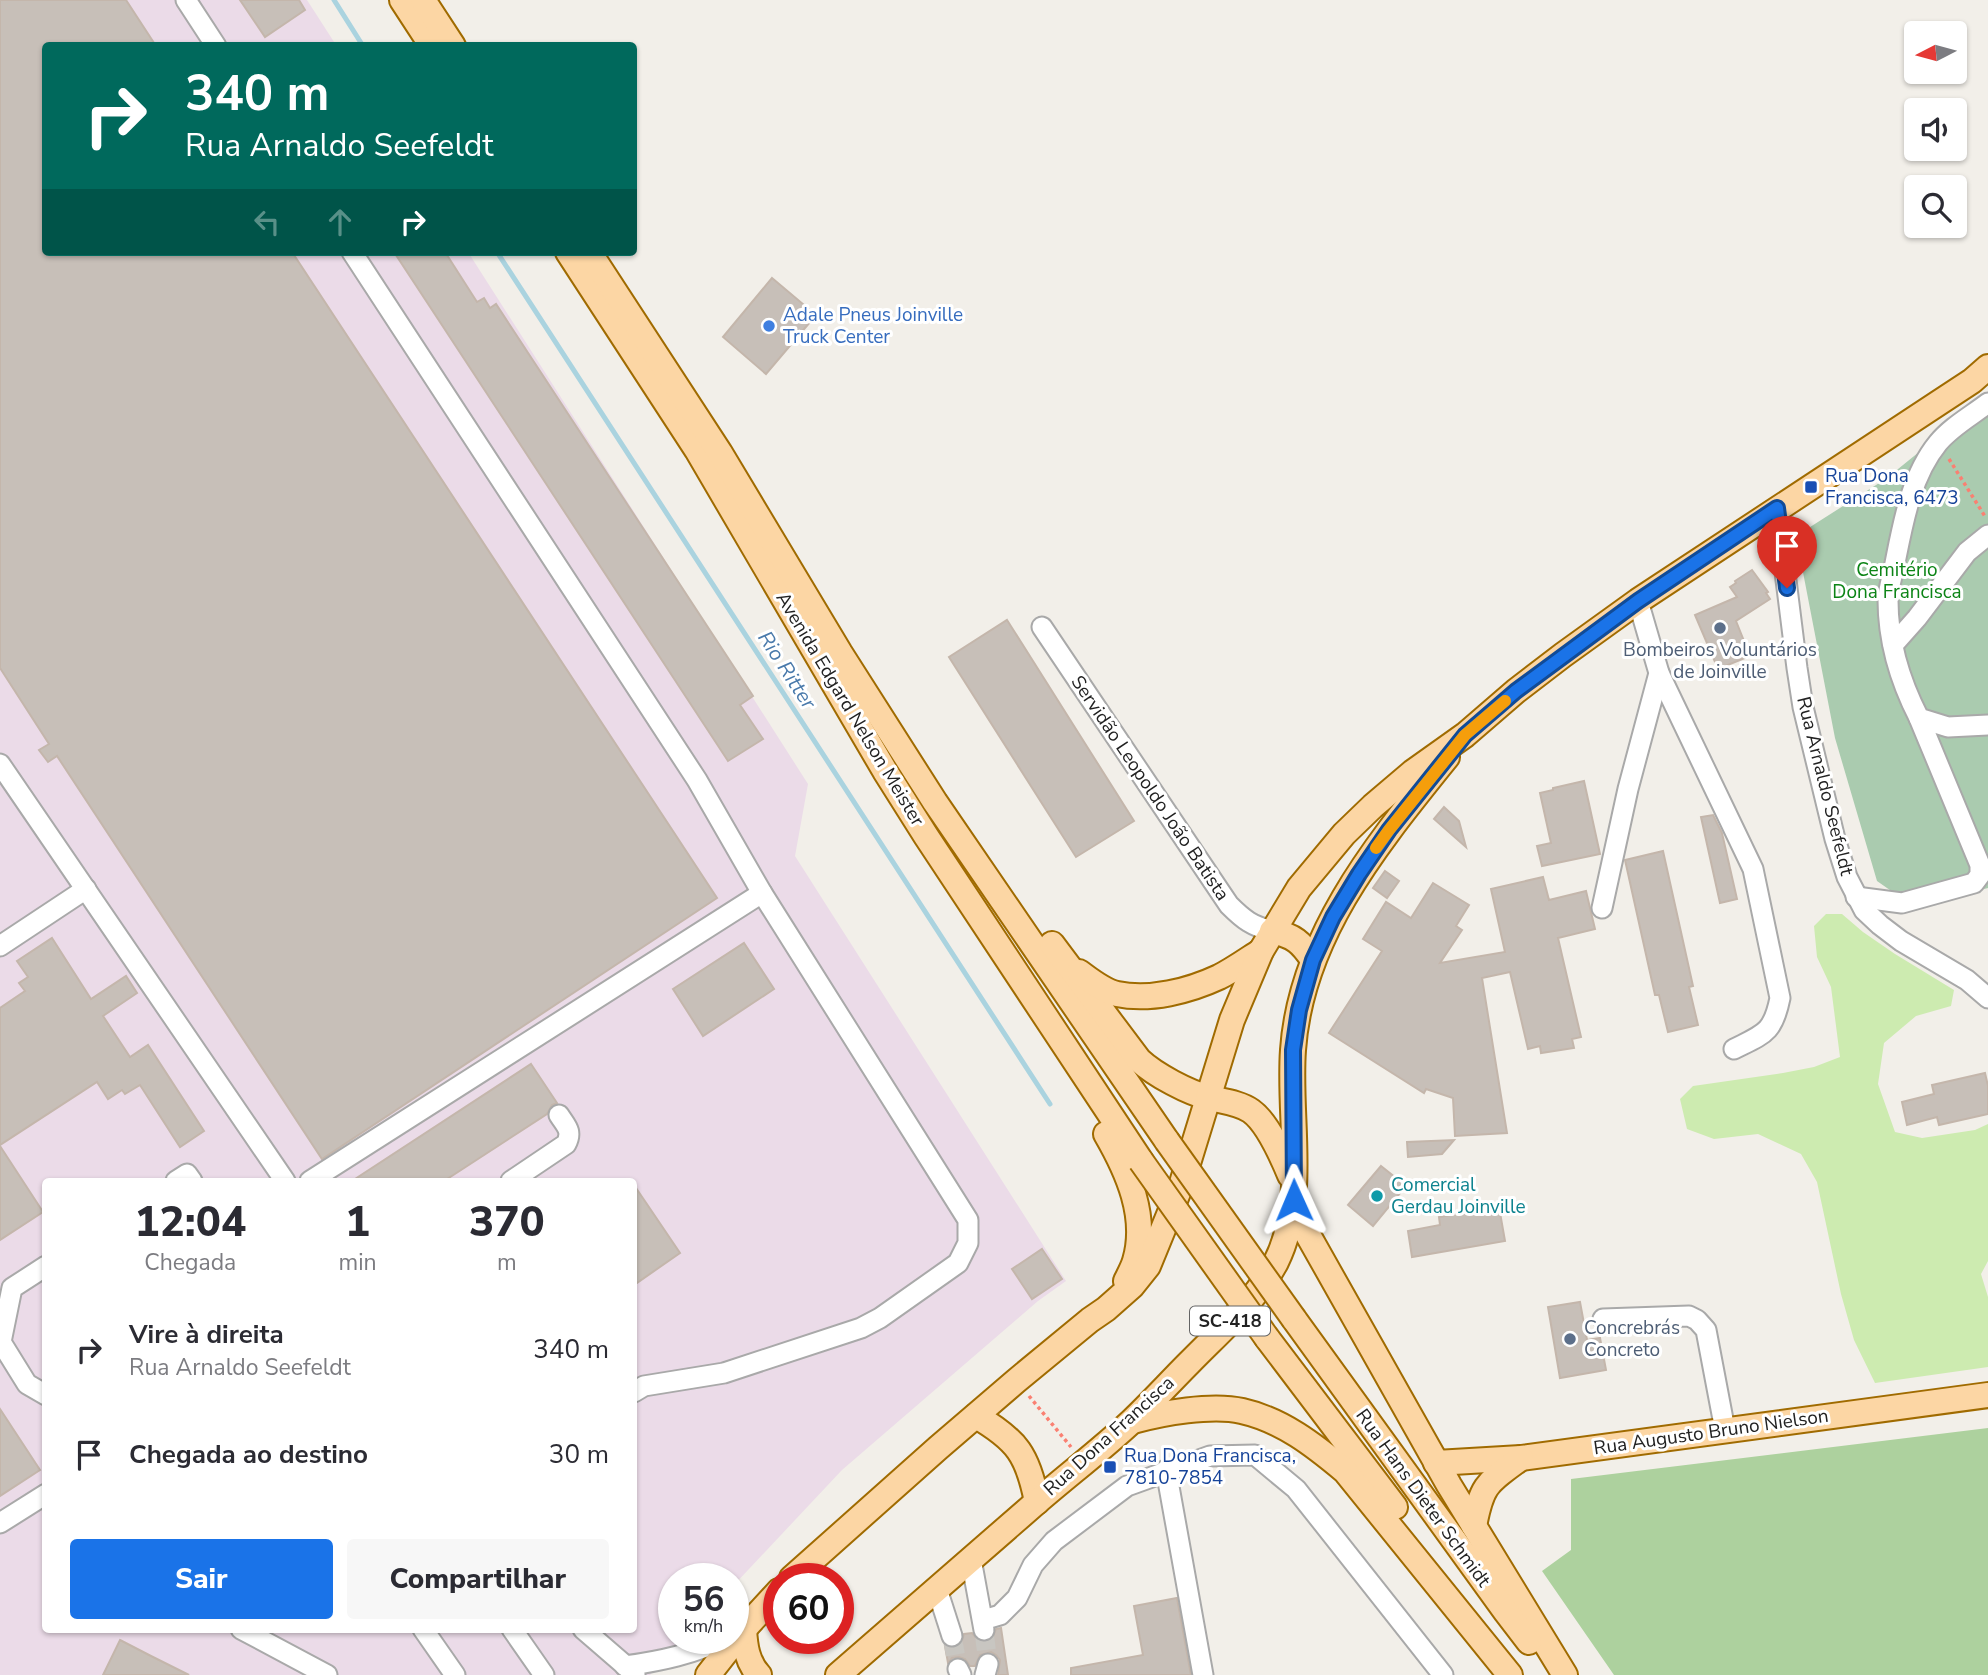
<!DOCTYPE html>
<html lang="pt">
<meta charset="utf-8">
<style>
:root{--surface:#fff;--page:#f7f7f7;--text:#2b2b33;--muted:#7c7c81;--accent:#1a73e8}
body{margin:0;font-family:"Nunito Sans",sans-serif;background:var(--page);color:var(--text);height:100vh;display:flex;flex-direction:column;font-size:26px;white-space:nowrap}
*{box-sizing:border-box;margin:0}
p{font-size:23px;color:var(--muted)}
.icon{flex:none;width:38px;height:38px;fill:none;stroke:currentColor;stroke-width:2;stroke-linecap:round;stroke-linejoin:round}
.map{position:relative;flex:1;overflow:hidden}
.drawer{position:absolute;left:42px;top:1178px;width:595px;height:455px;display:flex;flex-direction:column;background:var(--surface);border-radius:7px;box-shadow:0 2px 5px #0004}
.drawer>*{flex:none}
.hud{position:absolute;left:42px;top:42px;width:595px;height:214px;border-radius:7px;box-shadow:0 2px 5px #0004;background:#00695c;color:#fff;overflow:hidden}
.needle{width:46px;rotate:264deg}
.controls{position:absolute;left:1904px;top:21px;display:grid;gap:14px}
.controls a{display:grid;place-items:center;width:63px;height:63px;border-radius:7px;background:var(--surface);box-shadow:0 2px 5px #0004;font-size:35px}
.speed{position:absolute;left:658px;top:1563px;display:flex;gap:14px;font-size:35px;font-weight:700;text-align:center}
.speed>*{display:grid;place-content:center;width:91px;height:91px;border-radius:50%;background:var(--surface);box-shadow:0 2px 5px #0004;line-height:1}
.speed small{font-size:18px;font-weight:400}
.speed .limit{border:10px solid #d22;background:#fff;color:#111}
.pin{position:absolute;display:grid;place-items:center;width:60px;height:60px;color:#fff;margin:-72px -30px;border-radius:50% 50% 50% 0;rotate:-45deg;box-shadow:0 0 7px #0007}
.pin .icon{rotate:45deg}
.me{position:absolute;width:77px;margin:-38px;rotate:359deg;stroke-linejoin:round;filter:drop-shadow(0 0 5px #0008)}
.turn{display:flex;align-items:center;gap:24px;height:147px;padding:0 28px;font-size:32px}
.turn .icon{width:91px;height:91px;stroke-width:2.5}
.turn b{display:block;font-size:49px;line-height:60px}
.lanes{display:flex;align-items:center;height:66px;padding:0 28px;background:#0003;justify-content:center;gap:35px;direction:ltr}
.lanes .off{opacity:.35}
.eta{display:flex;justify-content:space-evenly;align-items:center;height:119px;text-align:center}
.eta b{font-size:42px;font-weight:800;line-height:49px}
.cta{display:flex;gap:14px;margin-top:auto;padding:14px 28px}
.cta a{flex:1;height:80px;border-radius:7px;background:var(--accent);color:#fff;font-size:28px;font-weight:800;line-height:80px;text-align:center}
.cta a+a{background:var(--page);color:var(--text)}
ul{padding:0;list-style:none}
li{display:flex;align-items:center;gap:21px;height:105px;padding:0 28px}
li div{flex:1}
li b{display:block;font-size:26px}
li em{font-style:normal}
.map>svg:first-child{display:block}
.industrial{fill:#ebdbe8;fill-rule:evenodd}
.grass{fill:#cdebb0}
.forest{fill:#add19e}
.cemetery{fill:#aacbaf}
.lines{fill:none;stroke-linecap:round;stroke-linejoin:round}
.stream{stroke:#aad3df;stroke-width:5}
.building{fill:#c7bfb8;stroke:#c4b6ab;stroke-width:2}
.minor-tunnel{stroke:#c8c6c1;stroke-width:19;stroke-dasharray:19 10;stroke-linecap:butt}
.minor-casing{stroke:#a9a9a9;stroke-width:23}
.major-casing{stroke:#a06b00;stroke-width:28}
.path{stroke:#fa8072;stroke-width:3.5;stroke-dasharray:3.5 3.5;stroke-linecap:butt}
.minor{stroke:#fff;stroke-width:19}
.major{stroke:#fcd6a4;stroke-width:24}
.major-bridge-casing{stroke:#a06b00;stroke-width:28;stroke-linecap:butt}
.major-bridge{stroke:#fcd6a4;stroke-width:24}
.route-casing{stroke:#114b97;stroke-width:18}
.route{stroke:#1a73e8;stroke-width:12}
.slow{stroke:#f59e0b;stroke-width:12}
.shop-dot{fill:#3f7fe0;stroke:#fff;stroke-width:2.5}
.transit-dot{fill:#1a4fb4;stroke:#fff;stroke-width:2.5}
.service-dot{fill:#5c6f8a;stroke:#fff;stroke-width:2.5}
.culture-dot{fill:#0f9aa8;stroke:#fff;stroke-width:2.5}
.labels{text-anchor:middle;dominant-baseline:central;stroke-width:6;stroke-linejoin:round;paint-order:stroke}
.shield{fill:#fff;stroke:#646464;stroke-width:2}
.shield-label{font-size:18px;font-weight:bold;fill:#222}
.shop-label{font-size:19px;fill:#366cbe;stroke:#fff;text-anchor:start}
.transit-label{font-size:19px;fill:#164399;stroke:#fff;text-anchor:start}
.park-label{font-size:19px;fill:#0c8416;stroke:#fff}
.service-label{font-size:19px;fill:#4e5e75;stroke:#fff}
.street-label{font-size:19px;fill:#222;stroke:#fff}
.culture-label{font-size:19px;fill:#0d838f;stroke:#fff;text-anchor:start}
.water-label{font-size:21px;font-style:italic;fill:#4a7aab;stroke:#fff}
</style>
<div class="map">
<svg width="1988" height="1675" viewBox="0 0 1988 1675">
<rect width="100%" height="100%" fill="#f2efe9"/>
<path class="industrial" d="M0 0H307L336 45 46 46V252H468L808 784 795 856 1066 1281 1038 1301 842 1470 733 1586V1578H674V1638H684L650 1675H0ZM46 1181H634V1629H46Z"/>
<path class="grass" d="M1826 914H1842L1863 932 1895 954 1954 990 1951 1006 1916 1016 1884 1043 1878 1084 1895 1132 1922 1138 1975 1130 1988 1124V1261L1981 1274 1988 1297V1367L1875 1383 1854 1340 1841 1294 1817 1182 1801 1154 1758 1134 1714 1139 1687 1129 1680 1099 1693 1086 1783 1073 1814 1067 1840 1057 1831 987 1817 957 1814 926Z"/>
<path class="forest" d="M1988 1428V1675H1614L1542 1571 1571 1550V1479Z"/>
<path class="cemetery" d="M1988 396V888L1937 901 1897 895 1877 881 1835 738 1796 536 1887 478Z"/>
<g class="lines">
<g class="stream">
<path d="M334 0 363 46"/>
<path d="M497 252 1050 1104"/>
</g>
</g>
<g class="building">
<path d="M0 0H126L156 46H46V252H292L717 898 322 1159 57 756 48 762 39 750 49 744 0 668Z"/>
<path d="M240 0H299L305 10 265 37Z"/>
<path d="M394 252H445L477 302 484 298 490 308 496 304 753 696 740 705 763 739 728 761Z"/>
<path d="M772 278 816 315 766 374 723 337Z"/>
<path d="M1752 570 1768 592 1766 593 1770 599 1736 621 1750 656 1718 669 1695 615 1737 597 1730 587 1736 583 1735 581Z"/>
<path d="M1007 620 1134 821 1076 857 949 657Z"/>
<path d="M1584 781 1600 854 1542 866 1537 846 1551 843 1540 793 1553 790V788Z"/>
<path d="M1444 807 1459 821 1466 847 1434 819Z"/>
<path d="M1713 815 1722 833 1737 899 1720 903 1701 817Z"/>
<path d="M1663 851 1693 986 1689 987 1698 1025 1668 1032 1659 995H1655L1625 860Z"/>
<path d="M1385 871 1399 881 1387 898 1373 888Z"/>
<path d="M1543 877 1549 900 1586 891 1595 929 1558 938 1581 1037 1572 1039 1574 1048 1541 1053 1540 1046 1528 1049 1510 972 1482 978 1507 1133 1455 1136 1453 1098 1426 1089 1424 1093 1329 1033 1382 951 1363 939 1386 902 1411 918 1433 883 1469 905 1456 926 1462 930 1440 963 1505 952 1491 889Z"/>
<path d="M52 938 91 999 126 976 137 993 103 1016 130 1057 148 1045 204 1131 180 1147 140 1085 125 1094 122 1090 108 1099 97 1082 0 1145V1008L25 991 19 983 28 977 17 961Z"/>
<path d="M744 943 774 989 703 1036 673 989Z"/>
<path d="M531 1064 557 1103 552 1105 547 1114 444 1181H352Z"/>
<path d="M1985 1073 1988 1086V1114L1939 1125 1937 1117 1907 1125 1902 1102 1934 1094 1932 1085Z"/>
<path d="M1454 1140 1442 1154 1408 1157 1407 1142Z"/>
<path d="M0 1146 43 1212 0 1240Z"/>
<path d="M1381 1166 1406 1186 1373 1226 1348 1205Z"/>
<path d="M634 1185 680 1253 634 1285Z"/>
<path d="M1499 1207 1505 1241 1412 1257 1408 1231 1440 1225 1439 1217Z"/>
<path d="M1042 1249 1062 1279 1032 1299 1012 1269Z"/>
<path d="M1580 1302 1587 1340 1600 1338 1606 1370 1560 1378 1548 1307Z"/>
<path d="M0 1409 40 1470 0 1496Z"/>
<path d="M1177 1598 1191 1675H1071V1668L1143 1655 1134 1606Z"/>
<path d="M1001 1628 1008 1675H998L1000 1660 996 1655 991 1652 980 1655 975 1666H970L965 1659 959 1657 952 1658 948 1663 945 1646 950 1648 956 1647 961 1644 964 1634 972 1633 979 1641 987 1642 992 1639 996 1629Z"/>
<path d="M120 1640 151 1656 189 1675H103Z"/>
</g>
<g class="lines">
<g class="minor-tunnel">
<path d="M984 1631 988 1664"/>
<path d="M952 1636 958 1669"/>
</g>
<g class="minor-casing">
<g id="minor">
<path d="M186 0 216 46"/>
<path d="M352 252 697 780 762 893 968 1220V1243L958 1263 880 1318 861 1328 724 1373 644 1386 634 1392"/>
<path d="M1988 403C1971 416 1951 427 1938 443 1911 476 1903 523 1895 563 1893 575 1888 588 1888 600 1888 641 1901 683 1919 718L1948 727 1988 725"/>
<path d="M1777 508 1797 668 1803 707 1835 839 1847 877 1864 910 1880 925 1901 941 1967 980 1988 998"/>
<path d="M1042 627 1229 905C1244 920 1252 926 1272 931"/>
<path d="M1893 645 1917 618 1967 552 1988 535"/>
<path d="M1659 673 1753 869 1780 998C1773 1033 1764 1034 1734 1049"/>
<path d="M0 764 285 1181"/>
<path d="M1856 897 1902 903 1974 883 1980 875V865L1919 718"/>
<path d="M1602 908 1628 789 1659 673 1638 601"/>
<path d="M0 946 86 889"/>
<path d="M176 1181 187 1174 192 1181"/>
<path d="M310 1181 762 893"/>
<path d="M511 1181 566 1144C573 1131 566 1126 559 1115"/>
<path d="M46 1266 12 1288 1 1342 27 1384 46 1395"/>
<path d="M1603 1319 1689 1316 1697 1320 1706 1330 1725 1430"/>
<path d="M1166 1470 1203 1675"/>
<path d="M0 1523 46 1494"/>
<path d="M971 1559 984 1630"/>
<path d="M937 1589 952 1636"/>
<path d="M983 1620 1000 1615 1017 1598 1033 1565 1054 1541 1127 1486 1210 1456 1255 1455 1296 1489 1443 1675"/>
<path d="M241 1629 327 1675"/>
<path d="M423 1629 455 1675"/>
<path d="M512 1629 544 1675"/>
<path d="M583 1629 635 1674"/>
<path d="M625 1666C661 1661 694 1654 726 1638"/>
<path d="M958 1669 961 1675"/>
<path d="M985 1675 988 1664"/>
</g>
</g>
<g class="major-casing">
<g id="major">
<path d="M402 0 432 46"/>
<path d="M423 0 453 46"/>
<path d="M568 252 697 450 885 771 926 836 1141 1161"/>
<path d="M589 252 720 453 840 653 935 802 1167 1141"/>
<path d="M1272 931C1294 936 1301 942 1313 960"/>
<path d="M1052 944 1139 1060C1155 1075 1189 1093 1210 1098 1222 1101 1240 1103 1251 1111 1268 1123 1282 1156 1290 1175"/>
<path d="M1079 972C1090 980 1103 991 1117 994 1150 1001 1189 991 1219 977 1233 970 1247 960 1261 951"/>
<path d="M1106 1134C1128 1172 1148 1217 1135 1261 1133 1268 1129 1275 1126 1281"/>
<path d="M1295 1200 1308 1235 1449 1485 1565 1675"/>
<path d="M1294 1319 1506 1612 1529 1642"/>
<path d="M1267 1338 1395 1507"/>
<path d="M976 1416C1017 1440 1028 1455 1037 1502"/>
<path d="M1133 1421C1162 1413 1212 1404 1242 1411 1282 1420 1314 1445 1345 1471L1510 1675"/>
<path d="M1436 1463 1521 1458 1988 1395"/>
<path d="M1474 1526C1482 1484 1487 1483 1521 1458"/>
<path d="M792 1578 938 1448 1016 1381 1090 1320 1106 1309 1132 1286 1148 1266 1182 1183 1232 1020 1261 951 1299 888 1344 834 1373 806 1413 772 1465 735 1516 691 1563 655 1638 601 1937 404 1972 381 1988 367"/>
<path d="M744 1629C745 1646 747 1662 759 1675"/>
<path d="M708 1675 744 1629 779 1591"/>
<path d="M838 1675C902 1619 966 1563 1031 1507 1064 1478 1100 1451 1132 1421 1152 1402 1170 1382 1189 1363 1220 1331 1256 1301 1276 1262 1308 1198 1288 1119 1293 1050 1301 935 1378 843 1447 757"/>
</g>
</g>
<g class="path">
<path d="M1949 459 1986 518"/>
<path d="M1029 1396 1071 1447"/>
</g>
<use href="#minor" class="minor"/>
<use href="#major" class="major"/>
<g class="major-bridge-casing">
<g id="major-bridge">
<path d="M1167 1141 1294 1319"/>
<path d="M1141 1161 1267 1338"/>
</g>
</g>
<use href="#major-bridge" class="major-bridge"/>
</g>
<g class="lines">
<g class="route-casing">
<path id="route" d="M1294 1200 1293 1050 1299 1010 1313 960 1333 917 1359 874 1389 830 1465 735 1516 691 1638 601 1777 508 1787 588"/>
</g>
<use href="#route" class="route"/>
<path class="slow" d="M1376 848 1389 830 1465 735 1505 701"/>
</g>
<circle class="shop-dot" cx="769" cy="326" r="7"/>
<g class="transit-dot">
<rect x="1804" y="480" width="14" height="14" rx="3.5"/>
<rect x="1103" y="1460" width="14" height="14" rx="3.5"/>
</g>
<g class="service-dot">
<circle cx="1720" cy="628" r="7"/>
<circle cx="1570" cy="1339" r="7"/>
</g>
<circle class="culture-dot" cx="1377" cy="1196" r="7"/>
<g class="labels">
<rect class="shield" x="1190" y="1306.5" width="80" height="29" rx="5"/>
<g class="shield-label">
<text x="1230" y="1321">SC-418</text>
</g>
<g class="shop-label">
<text x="783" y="315">Adale Pneus Joinville<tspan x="783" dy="22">Truck Center</tspan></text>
</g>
<g class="transit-label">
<text x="1825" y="476">Rua Dona<tspan x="1825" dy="22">Francisca, 6473</tspan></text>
<text x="1124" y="1456">Rua Dona Francisca,<tspan x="1124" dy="22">7810-7854</tspan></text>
</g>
<g class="park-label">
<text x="1897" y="570">Cemitério<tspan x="1897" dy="22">Dona Francisca</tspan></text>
</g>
<g class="service-label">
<text x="1720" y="650">Bombeiros Voluntários<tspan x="1720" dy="22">de Joinville</tspan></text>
<text x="1584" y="1328" text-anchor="start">Concrebrás<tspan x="1584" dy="22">Concreto</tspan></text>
</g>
<g class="street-label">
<text transform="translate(850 709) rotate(59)">Avenida Edgard Nelson Meister</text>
<text transform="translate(1825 786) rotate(76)">Rua Arnaldo Seefeldt</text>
<text transform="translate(1150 788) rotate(56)">Servidão Leopoldo João Batista</text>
<text transform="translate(1711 1432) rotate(-8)">Rua Augusto Bruno Nielson</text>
<text transform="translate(1109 1436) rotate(-42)">Rua Dona Francisca</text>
<text transform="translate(1423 1498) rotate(54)">Rua Hans Dieter Schmidt</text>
</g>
<g class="culture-label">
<text x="1391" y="1185">Comercial<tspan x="1391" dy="22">Gerdau Joinville</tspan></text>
</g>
<g class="water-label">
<text transform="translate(787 670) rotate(57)">Rio Ritter</text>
</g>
</g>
</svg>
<div class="controls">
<a><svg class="needle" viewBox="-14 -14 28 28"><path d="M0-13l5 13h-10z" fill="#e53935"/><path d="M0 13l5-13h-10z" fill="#7c7c81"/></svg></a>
<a><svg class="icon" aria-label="sound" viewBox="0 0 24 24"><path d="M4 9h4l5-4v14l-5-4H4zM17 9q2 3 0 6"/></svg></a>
<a><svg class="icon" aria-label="search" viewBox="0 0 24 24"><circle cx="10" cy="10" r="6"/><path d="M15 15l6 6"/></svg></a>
</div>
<div class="speed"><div>56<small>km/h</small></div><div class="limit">60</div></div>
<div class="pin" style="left:1787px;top:588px;background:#d93025"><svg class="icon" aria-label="arrive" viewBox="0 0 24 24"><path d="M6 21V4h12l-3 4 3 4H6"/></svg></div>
<svg class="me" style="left:1294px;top:1200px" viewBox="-20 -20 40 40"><path d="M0-17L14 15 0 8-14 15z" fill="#1a73e8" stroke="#fff" stroke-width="4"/></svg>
<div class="hud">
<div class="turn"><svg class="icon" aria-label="right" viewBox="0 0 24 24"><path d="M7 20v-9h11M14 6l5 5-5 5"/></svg><div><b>340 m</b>Rua Arnaldo Seefeldt</div></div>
<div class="lanes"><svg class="icon off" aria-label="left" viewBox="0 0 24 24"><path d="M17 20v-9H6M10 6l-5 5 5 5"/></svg><svg class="icon off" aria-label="ahead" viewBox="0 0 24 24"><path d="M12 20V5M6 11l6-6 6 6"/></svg><svg class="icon" aria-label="right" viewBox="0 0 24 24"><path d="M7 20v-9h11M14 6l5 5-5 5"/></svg></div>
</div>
<section class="drawer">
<div class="eta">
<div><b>12:04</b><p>Chegada</p></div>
<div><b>1</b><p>min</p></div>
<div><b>370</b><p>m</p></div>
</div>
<ul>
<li><svg class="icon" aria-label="right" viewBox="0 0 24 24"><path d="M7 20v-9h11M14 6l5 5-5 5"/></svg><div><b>Vire à direita</b><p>Rua Arnaldo Seefeldt</p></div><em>340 m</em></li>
<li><svg class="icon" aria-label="arrive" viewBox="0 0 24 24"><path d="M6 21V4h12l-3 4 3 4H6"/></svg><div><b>Chegada ao destino</b></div><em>30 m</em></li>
</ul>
<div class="cta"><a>Sair</a><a>Compartilhar</a></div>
</section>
</div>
